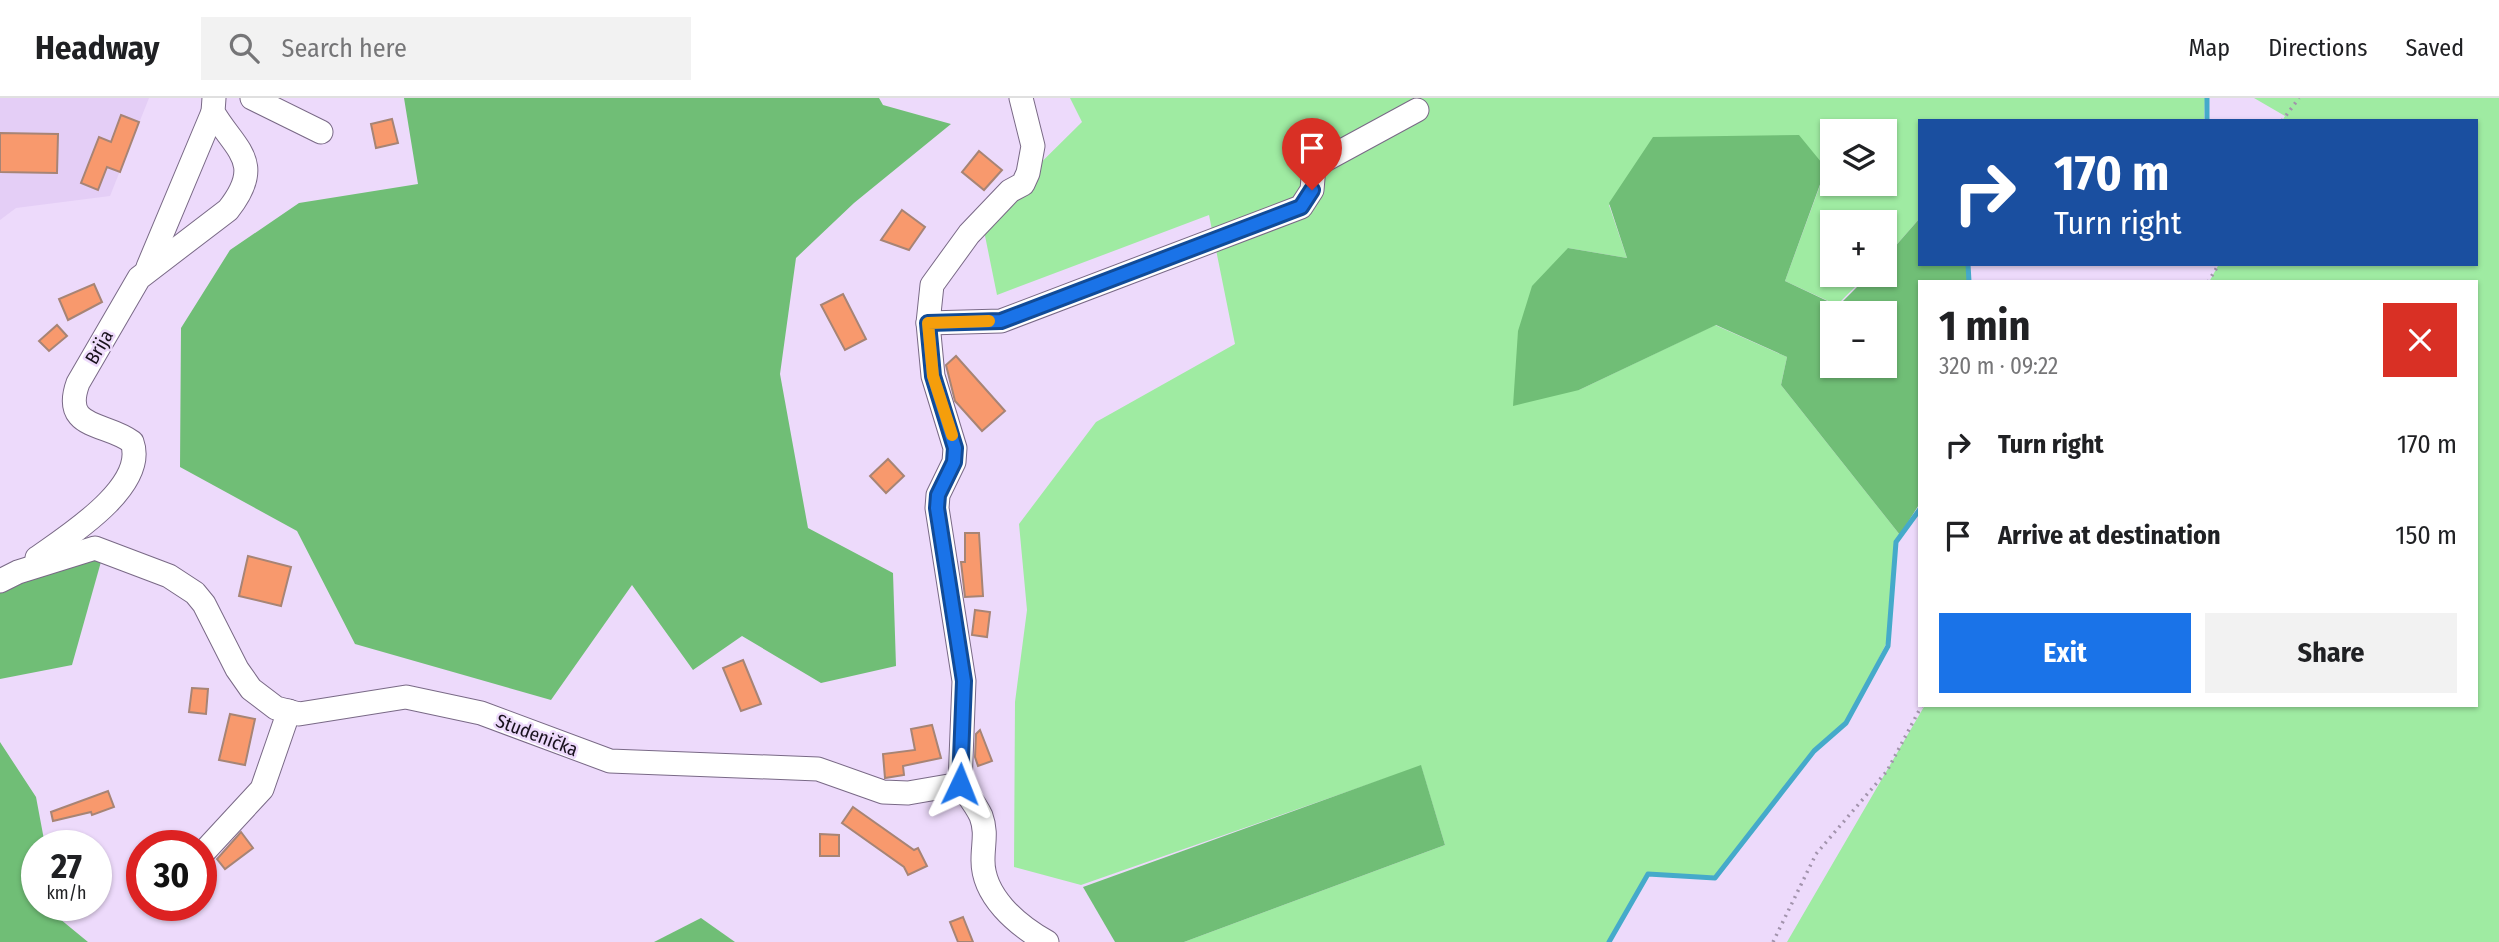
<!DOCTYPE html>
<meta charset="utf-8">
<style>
:root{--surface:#fff;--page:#f2f2f2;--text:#202124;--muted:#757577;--line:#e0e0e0;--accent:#1a73e8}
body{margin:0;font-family:"Fira Sans Condensed",sans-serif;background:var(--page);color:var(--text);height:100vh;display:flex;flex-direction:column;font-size:26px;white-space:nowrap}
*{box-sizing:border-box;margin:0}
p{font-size:23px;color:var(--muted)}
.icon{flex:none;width:38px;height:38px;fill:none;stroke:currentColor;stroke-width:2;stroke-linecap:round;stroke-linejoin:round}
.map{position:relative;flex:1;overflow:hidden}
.sheet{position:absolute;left:1918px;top:182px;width:560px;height:427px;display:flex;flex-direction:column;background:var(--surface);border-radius:0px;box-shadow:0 2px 5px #0004}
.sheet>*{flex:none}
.banner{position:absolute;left:1918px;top:21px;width:560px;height:147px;border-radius:0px;box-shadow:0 2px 5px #0004;background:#1a4fa0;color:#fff;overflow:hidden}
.fabs{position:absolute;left:1820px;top:21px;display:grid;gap:14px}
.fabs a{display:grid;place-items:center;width:77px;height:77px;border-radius:0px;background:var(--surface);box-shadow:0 2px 5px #0004;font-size:35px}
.speed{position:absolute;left:21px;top:732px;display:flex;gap:14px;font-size:35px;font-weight:700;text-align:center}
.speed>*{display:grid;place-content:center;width:91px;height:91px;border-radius:50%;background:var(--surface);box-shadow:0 2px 5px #0004;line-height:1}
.speed small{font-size:18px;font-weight:400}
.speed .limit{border:10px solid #d22;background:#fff;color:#111}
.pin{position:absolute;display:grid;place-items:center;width:60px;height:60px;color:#fff;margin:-72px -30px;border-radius:50% 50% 50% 0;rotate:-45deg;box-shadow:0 0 7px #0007}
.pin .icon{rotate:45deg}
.me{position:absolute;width:77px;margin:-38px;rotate:2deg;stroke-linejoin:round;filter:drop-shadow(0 0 5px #0008)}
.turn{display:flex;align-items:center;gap:24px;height:147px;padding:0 21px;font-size:32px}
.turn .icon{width:91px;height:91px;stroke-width:2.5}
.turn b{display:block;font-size:49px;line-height:60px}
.round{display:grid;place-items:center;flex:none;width:74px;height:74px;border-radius:0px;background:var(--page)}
.overview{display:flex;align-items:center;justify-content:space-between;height:119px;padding:0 21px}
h1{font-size:42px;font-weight:700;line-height:52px}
.action{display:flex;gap:14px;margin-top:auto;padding:14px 21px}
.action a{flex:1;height:80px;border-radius:0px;background:var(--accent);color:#fff;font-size:28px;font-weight:700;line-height:80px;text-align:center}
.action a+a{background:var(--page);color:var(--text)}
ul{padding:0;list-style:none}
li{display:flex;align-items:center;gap:21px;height:91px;padding:0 21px}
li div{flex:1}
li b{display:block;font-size:26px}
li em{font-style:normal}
header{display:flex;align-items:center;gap:42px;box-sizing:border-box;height:98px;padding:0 35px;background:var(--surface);border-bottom:2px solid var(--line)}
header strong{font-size:33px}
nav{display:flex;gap:38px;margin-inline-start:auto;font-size:24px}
.search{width:490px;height:63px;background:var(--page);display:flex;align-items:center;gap:18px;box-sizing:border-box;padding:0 24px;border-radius:0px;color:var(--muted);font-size:26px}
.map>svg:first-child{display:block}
.built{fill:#e4cef6}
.green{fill:#9feba2;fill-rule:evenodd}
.forest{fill:#70be76;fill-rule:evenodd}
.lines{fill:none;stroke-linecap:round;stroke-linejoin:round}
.stream{stroke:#45aaca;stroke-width:5}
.building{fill:#f8996d;stroke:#a78475;stroke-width:2}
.minor-casing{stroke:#796986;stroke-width:25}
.path{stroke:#a293ac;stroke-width:3.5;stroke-dasharray:2 5;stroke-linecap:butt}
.minor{stroke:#fff;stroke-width:23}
.route-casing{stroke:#114b97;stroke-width:18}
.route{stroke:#1a73e8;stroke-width:12}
.slow{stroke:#f59e0b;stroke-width:12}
.labels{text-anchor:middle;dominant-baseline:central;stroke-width:5;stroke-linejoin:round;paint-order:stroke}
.street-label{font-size:19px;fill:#18111c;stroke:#eddafb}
</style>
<header>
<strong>Headway</strong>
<div class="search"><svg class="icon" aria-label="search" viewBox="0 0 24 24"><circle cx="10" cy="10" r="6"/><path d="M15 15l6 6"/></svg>Search here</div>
<nav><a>Map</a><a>Directions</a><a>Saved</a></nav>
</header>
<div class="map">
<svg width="2499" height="844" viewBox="0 0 2499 844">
<rect width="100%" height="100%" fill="#eddafb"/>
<path class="built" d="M0 0H149L110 98 16 110 0 122Z"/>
<g class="green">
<path d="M1070 0H2205L2204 23H1920V120L1885 160V124H1832V177H1867L1837 207 1785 183 1826 71 1609 107 1627 160 1568 150 1579 292 1715 227 1787 259 1781 287 1900 437 1896 447 1888 542 1846 625 1827 641 1767 711 1717 778 1648 776 1609 844H1184L1445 747 1421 668 1081 787 1014 769 1015 604 1027 512 1019 426 1096 324 1235 246 1209 117 997 197 982 123 1082 24ZM1832 33H1885V86H1832Z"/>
<path d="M2254 0H2499V844H1787L1925 607H2476V184H2209L2219 166H2476V23H2282L2285 18Z"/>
</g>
<g class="forest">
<path d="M404 0H879L883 7 951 26 854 105 796 160 780 276 808 430 893 475 896 568 821 585 742 538 693 572 632 487 551 602 355 546 297 433 180 369 181 230 230 152 299 105 418 86Z"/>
<path d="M1799 37 1826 70 1785 183 1838 208 1869 177H1885V160L1920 120V166H1968L1969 184H1920V405L1900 437 1781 287 1787 259 1716 227 1579 292 1513 308 1518 233 1532 188 1568 150 1627 160 1609 105 1653 39ZM1832 215H1885V268H1832Z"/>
<path d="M104 453 72 567 0 581V479Z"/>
<path d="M0 644 36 699 45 747H37V807H57L60 821 88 844H0Z"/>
<path d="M1421 667 1445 747 1184 844H1115L1083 789Z"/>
<path d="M701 820 735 844H654Z"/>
</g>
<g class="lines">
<g class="stream">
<path d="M2207 0V23"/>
<path d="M1968 166 1969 184"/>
<path d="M1609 844 1648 776 1715 780 1814 653 1846 625 1888 548 1896 444 1920 411"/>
</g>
</g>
<g class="building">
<path d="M121 17 139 24 120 74 107 69 98 92 81 85 99 39 111 44Z"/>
<path d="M392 21 398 45 376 50 371 26Z"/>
<path d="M0 35 58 36 57 75 0 74Z"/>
<path d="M979 53 1002 72 984 92 962 74Z"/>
<path d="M902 112 925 129 909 152 881 142Z"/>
<path d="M94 186 102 204 68 222 59 201Z"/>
<path d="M843 196 866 241 845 252 821 207Z"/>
<path d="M57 227 67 238 49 253 39 243Z"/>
<path d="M956 258 1005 313 982 333 955 303 946 267Z"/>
<path d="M888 361 904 378 886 395 870 378Z"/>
<path d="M965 435H979L983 498 965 499 961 464H965Z"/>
<path d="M248 458 291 469 281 508 239 498Z"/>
<path d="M975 512 990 514 987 539 972 537Z"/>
<path d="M743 562 761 606 741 613 723 570Z"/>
<path d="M192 590 208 591 206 616 189 614Z"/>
<path d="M230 616 255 621 245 667 219 662Z"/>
<path d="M932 627 941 660 903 668 904 677 885 680 883 656 915 652 911 631Z"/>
<path d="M980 632 992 663 978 668 975 659 976 636Z"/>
<path d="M108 693 114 709 92 717 91 714 53 723 51 714Z"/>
<path d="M853 709 914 752 918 750 927 768 908 777 904 769 842 725Z"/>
<path d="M241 734 253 750 225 771 217 761Z"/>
<path d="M820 736 839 737V758H820Z"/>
<path d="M963 819 973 844H958L950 824Z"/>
</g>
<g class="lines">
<g class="minor-casing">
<g id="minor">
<path d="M252 0 321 34"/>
<path d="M148 169 213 14"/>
<path d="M928 225 1001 223 1301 109 1312 92 1314 68 1417 12"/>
<path d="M37 460C68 438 148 388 132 344 106 324 61 332 78 285L139 180 228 112C266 64 235 52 213 14L214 0"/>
<path d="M0 483 18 474 95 450 169 478 195 495 204 506 237 571 251 591 276 610 299 616 406 599 481 615 610 663 818 671 883 694 908 695 960 686C967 696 976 707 981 718 987 734 983 746 983 761 982 798 1017 827 1047 844"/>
<path d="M960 686 964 583 937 410 938 397 954 364 955 350 933 278 928 225 932 187 969 136 1010 93 1023 86 1028 75 1033 48 1021 0"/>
<path d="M201 757 262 691 289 613"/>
</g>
</g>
<g class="path">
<path d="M2282 23 2299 0"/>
<path d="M2208 184 2219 166"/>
<path d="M1773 844 1816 756 1887 673 1922 607"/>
</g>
<use href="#minor" class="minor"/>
</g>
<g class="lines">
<g class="route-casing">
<path id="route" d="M960 686 964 583 937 410 938 397 954 364 955 350 933 278 928 225 1001 223 1301 109 1312 92"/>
</g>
<use href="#route" class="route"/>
<path class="slow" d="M952 337 933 278 928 225 989 223"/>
</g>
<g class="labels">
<g class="street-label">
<text transform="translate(99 249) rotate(-60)">Brija</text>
<text transform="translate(537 637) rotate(21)">Studenička</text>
</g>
</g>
</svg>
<div class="fabs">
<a><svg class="icon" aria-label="layers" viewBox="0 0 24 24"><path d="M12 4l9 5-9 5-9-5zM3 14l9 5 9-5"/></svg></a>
<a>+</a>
<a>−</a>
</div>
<div class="speed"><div>27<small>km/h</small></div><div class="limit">30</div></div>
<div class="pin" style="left:1312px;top:92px;background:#d93025"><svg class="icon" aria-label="arrive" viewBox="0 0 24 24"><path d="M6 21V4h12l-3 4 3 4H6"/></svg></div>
<svg class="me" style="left:960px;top:686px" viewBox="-20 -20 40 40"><path d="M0-17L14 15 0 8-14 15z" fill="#1a73e8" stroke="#fff" stroke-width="4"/></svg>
<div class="banner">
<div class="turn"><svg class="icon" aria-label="right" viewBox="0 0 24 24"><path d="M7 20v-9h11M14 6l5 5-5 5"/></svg><div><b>170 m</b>Turn right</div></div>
</div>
<section class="sheet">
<div class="overview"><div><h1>1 min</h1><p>320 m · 09:22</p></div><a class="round" style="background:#d93025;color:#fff"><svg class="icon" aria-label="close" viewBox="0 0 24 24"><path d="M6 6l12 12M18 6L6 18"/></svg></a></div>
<ul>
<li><svg class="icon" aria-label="right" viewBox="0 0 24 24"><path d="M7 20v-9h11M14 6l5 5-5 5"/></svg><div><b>Turn right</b></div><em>170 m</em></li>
<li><svg class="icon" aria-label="arrive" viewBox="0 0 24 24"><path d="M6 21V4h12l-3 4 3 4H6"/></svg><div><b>Arrive at destination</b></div><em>150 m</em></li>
</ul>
<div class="action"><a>Exit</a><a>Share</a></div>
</section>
</div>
